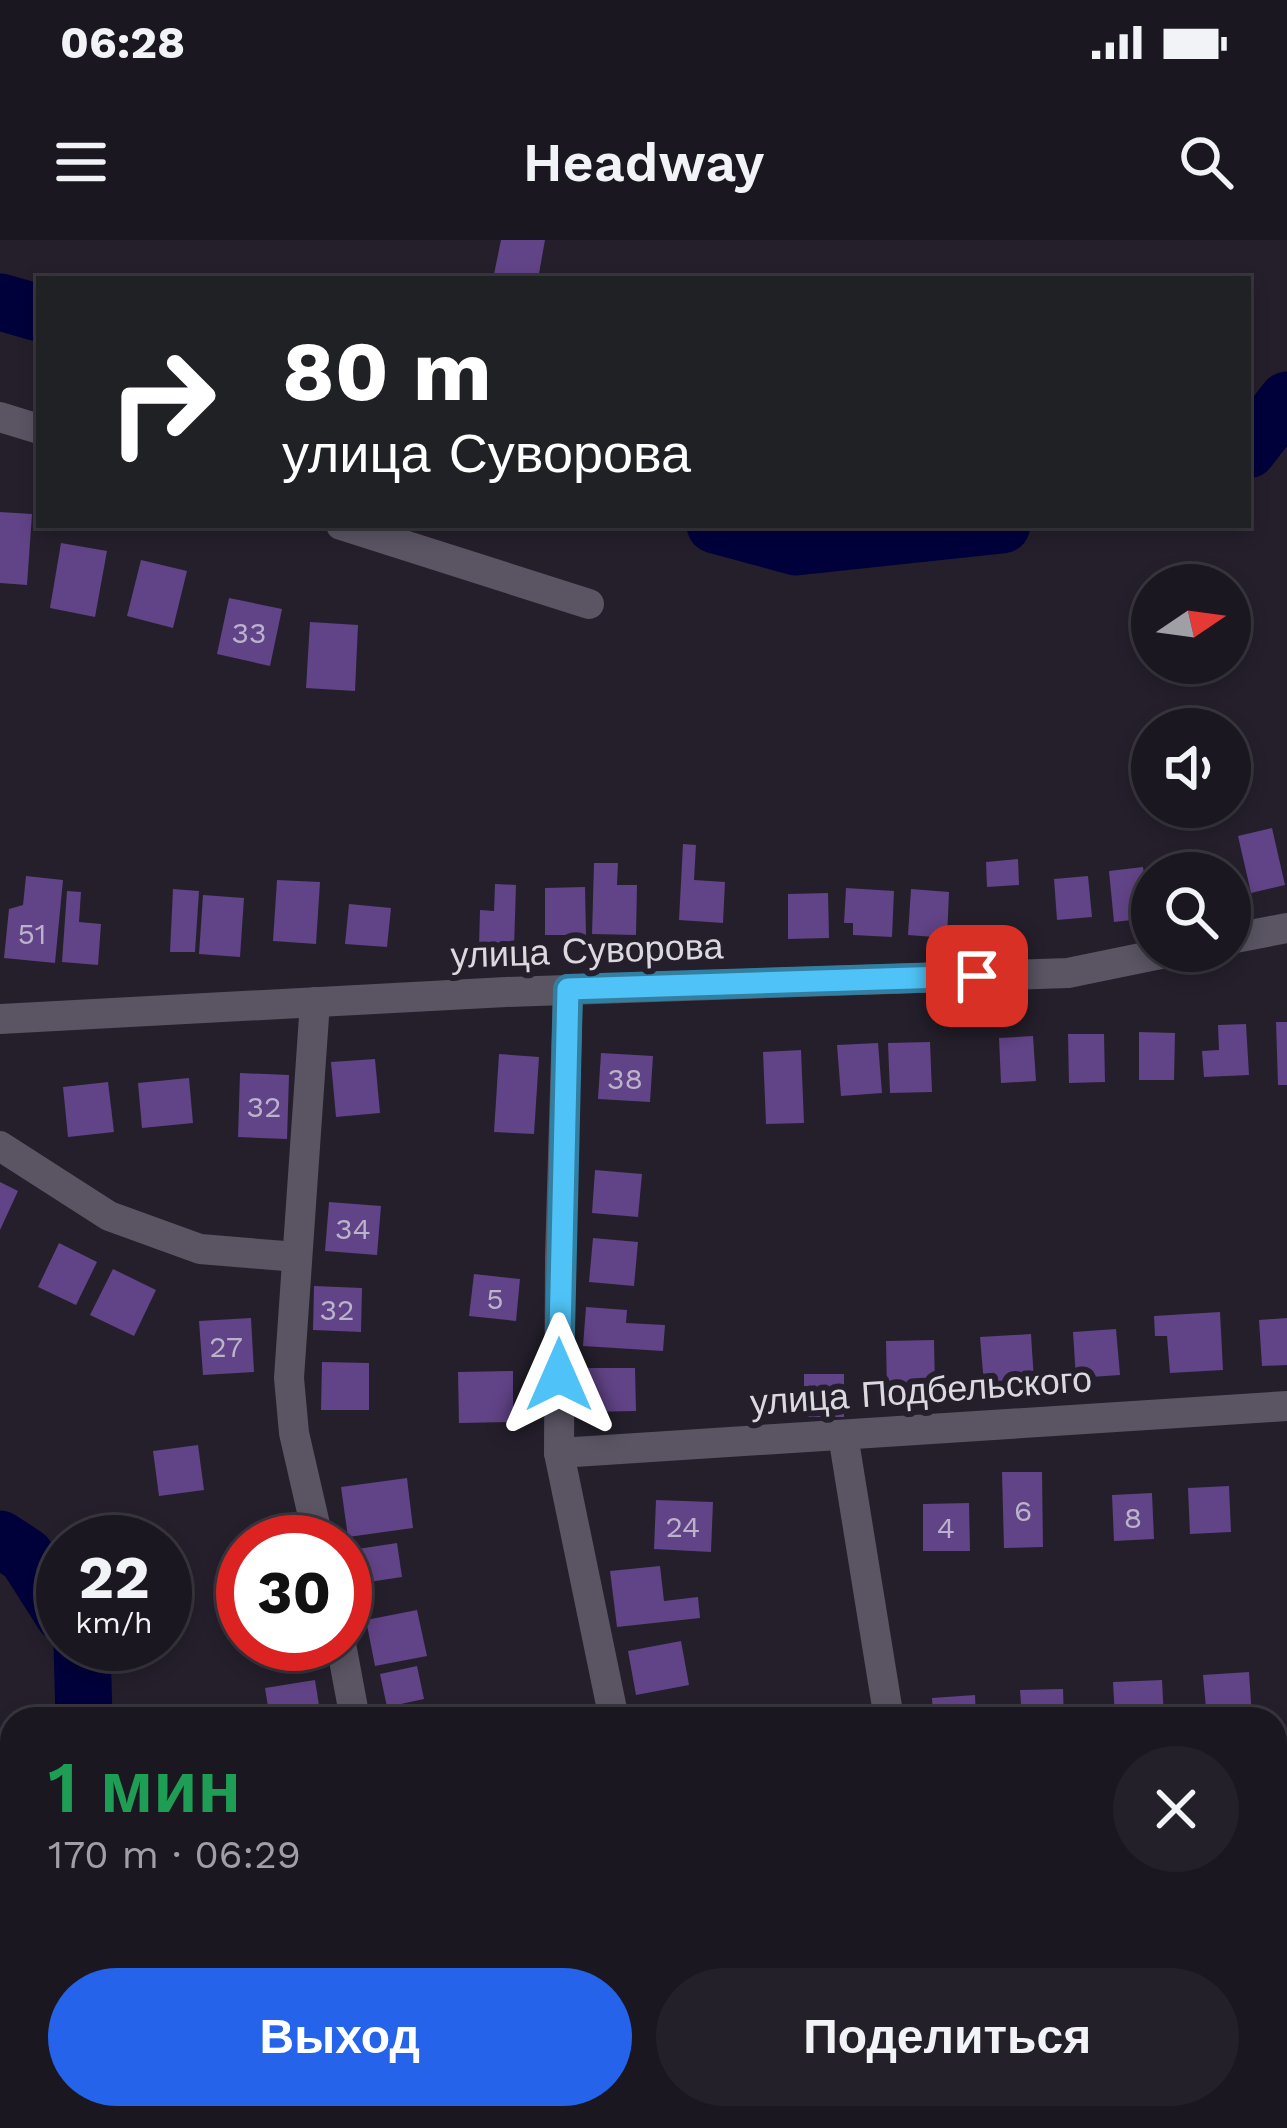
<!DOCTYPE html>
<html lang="ru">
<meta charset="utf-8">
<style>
:root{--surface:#1b1720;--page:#242029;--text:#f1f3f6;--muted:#a09fa5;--line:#39363e;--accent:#2563eb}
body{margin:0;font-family:"Work Sans",sans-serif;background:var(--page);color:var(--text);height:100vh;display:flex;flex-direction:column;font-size:45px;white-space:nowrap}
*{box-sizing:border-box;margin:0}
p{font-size:39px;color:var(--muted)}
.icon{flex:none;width:66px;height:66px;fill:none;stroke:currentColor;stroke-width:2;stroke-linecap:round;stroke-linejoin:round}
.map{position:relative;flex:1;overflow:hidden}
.sheet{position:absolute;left:0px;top:1467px;width:1287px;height:423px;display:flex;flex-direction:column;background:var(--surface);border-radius:36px 36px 0 0;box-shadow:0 6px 18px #0003,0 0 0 3px var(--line)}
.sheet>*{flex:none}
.guide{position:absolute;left:36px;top:36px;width:1215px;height:252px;border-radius:0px;box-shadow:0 6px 18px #0003,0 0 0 3px var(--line);background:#202124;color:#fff;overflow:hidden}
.needle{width:78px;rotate:77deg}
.tools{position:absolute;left:1131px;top:324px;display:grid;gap:24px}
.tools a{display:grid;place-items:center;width:120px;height:120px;border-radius:50%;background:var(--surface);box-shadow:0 6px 18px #0003,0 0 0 3px var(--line);font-size:60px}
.speed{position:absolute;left:36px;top:1275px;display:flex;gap:24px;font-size:60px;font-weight:700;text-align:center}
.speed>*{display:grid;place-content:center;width:156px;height:156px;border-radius:50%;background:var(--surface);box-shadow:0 6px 18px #0003,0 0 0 3px var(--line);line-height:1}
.speed small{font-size:30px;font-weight:400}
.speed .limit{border:18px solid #d22;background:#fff;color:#111}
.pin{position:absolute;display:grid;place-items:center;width:102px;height:102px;color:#fff;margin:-51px;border-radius:24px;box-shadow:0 6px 18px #0006}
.me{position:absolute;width:132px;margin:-66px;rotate:0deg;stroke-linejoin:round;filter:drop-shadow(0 0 9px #0008)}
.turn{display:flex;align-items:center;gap:42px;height:252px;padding:0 48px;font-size:54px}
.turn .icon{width:156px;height:156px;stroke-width:2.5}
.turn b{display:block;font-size:84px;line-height:102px}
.round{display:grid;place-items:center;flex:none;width:126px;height:126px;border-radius:63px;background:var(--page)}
.overview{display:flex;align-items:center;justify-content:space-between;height:204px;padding:0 48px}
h1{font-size:72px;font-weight:600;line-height:90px;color:#1e9e55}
.button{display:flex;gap:24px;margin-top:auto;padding:24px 48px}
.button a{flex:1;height:138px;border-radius:72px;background:var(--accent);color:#fff;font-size:48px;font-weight:600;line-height:138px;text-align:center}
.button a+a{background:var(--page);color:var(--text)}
.status{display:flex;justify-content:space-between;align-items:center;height:84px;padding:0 60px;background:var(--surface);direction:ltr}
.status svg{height:33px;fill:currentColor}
header{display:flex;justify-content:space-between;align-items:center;height:156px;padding:0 48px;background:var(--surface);font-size:54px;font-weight:600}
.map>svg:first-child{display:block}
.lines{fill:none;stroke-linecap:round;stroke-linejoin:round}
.river{stroke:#00013b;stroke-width:57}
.building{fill:#614387}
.minor{stroke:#5a5463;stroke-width:30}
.route-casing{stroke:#337fa1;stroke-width:30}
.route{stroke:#4fc3f7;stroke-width:21}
.labels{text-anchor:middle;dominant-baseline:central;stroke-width:12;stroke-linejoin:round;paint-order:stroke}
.number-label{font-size:30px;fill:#bcb3ca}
.street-label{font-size:36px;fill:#dbd8e0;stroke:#241f2b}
</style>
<div class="status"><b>06:28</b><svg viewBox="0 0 49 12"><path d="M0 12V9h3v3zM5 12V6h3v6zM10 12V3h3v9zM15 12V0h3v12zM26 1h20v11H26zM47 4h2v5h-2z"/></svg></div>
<header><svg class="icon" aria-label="menu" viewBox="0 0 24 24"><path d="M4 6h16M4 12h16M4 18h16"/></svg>Headway<svg class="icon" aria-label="search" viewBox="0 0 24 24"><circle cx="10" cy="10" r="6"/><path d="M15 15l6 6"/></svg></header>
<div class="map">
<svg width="1287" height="1888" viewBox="0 0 1287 1888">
<rect width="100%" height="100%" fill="#241f2b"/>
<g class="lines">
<g class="river">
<path d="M0 62 39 73"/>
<path d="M1248 210 1287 160"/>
<path d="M715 285 796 307 1002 285"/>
<path d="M0 1299 26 1316 63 1374"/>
<path d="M82 1404 84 1479"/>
<path d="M0 1753 12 1733"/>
</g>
</g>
<g class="building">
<path d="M501 0H545L538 39H493Z"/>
<path d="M0 272 32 274 27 345 0 343Z"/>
<path d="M61 303 107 311 95 377 50 368Z"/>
<path d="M141 320 187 331 173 388 127 376Z"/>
<path d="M229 358 282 369 270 426 217 414Z"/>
<path d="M310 382 358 385 355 451 306 448Z"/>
<path d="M1272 588 1285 645 1251 653 1238 596Z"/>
<path d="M683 604 696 605 694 640 725 642 723 683 679 680Z"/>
<path d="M1018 619 1019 645 987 647 986 622Z"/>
<path d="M594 623H618L617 645H637L636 695 592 694Z"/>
<path d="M1143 627 1149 678 1114 682 1109 631Z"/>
<path d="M26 636 63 640 55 723 4 718 9 669 23 665Z"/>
<path d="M1088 636 1092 677 1057 680 1054 639Z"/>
<path d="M277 640 320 642 316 704 273 701Z"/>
<path d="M495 644 516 645 514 708 479 707 480 670 494 671Z"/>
<path d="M585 647 586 695H545V648Z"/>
<path d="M846 648 894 651 892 697 853 695V683H844Z"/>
<path d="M173 649 199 651 195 712H170Z"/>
<path d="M911 649 949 652 947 698 908 695Z"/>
<path d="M67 651 81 652 79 682 101 684 98 725 62 722Z"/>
<path d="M828 653 829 698 788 699V654Z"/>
<path d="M203 655 244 658 240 717 199 714Z"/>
<path d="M349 664 391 668 387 707 345 704Z"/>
<path d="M1276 782H1287V845H1278Z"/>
<path d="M1246 784 1249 835 1204 837 1202 811 1219 810 1218 785Z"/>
<path d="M1139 792 1175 793 1174 840H1139Z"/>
<path d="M1068 794H1104L1105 842 1069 843Z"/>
<path d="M1033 796 1036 841 1001 843 999 798Z"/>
<path d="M930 802 932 852 890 853 888 803Z"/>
<path d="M878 803 882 853 841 856 837 805Z"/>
<path d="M801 810 804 883 766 884 763 812Z"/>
<path d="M601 813 653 816 650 862 598 859Z"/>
<path d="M499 814 539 817 534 894 494 892Z"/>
<path d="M375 819 380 873 336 877 331 822Z"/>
<path d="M240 833 289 835 287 899 238 897Z"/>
<path d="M189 838 193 883 142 888 138 843Z"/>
<path d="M108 842 114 892 68 897 63 847Z"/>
<path d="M595 930 642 934 638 977 592 973Z"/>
<path d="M0 942 18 951 0 990Z"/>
<path d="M329 962 381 966 377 1015 325 1011Z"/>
<path d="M593 998 638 1002 634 1046 589 1042Z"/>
<path d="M59 1003 97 1022 76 1065 38 1047Z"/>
<path d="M113 1029 156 1050 134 1096 90 1075Z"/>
<path d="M474 1034 520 1039 516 1081 469 1076Z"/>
<path d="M314 1046 362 1048 361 1092 313 1090Z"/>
<path d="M586 1067 627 1070 626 1083 665 1085 663 1111 583 1106Z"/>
<path d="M1220 1072 1223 1130 1170 1133 1167 1096H1155L1154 1076Z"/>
<path d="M251 1078 254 1132 203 1135 199 1081Z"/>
<path d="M1287 1078V1125L1262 1126 1259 1080Z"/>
<path d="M1116 1089 1120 1135 1076 1138 1073 1092Z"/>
<path d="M1031 1094 1034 1141 984 1145 980 1097Z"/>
<path d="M934 1100 935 1148 887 1149 886 1101Z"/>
<path d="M322 1122 369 1123V1170H321Z"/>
<path d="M587 1128H635L636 1171 587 1172Z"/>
<path d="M513 1131V1182L459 1183 458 1132Z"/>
<rect x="804" y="1134" width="40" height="43"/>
<path d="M198 1205 204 1250 159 1256 153 1211Z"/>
<path d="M1002 1232H1042L1043 1307 1004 1308Z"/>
<path d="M407 1238 413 1288 348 1297 341 1247Z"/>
<path d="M1229 1246 1231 1292 1190 1294 1188 1248Z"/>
<path d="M1152 1253 1154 1299 1114 1301 1112 1255Z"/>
<path d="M656 1260 713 1262 711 1312 654 1309Z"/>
<path d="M969 1263 970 1311H923V1264Z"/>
<path d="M397 1303 402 1337 356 1344 351 1310Z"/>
<path d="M660 1326 664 1361 698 1357 700 1378 617 1387 610 1331Z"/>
<path d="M417 1370 427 1416 375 1426 366 1380Z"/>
<path d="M681 1401 689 1445 636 1455 628 1411Z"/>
<path d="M417 1426 424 1459 387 1467 380 1434Z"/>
<path d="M1249 1432 1252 1478 1207 1479 1203 1435Z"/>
<path d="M315 1440 321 1478 270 1479 265 1448Z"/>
<path d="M1162 1440 1164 1479H1115L1113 1442Z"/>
<path d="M1063 1449 1064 1479H1022L1020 1450Z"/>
<path d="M975 1455 976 1479H933L932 1458Z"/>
<path d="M728 1466 730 1479H661V1476Z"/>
<path d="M160 1878H197L195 1888H158Z"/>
<path d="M352 1878H399L401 1888H354Z"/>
<path d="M1003 1878H1031L1034 1888H974Z"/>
<path d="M1190 1878H1231L1234 1887 1194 1888Z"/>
</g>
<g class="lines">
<g class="minor">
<path d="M0 177 39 189"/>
<path d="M341 285 589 364"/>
<path d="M1230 699 1287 688"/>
<path d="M568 749 560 1017 559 1213 614 1479"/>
<path d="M315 762 289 1138 294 1193 319 1302"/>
<path d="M0 779 506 752 1068 733 1175 711"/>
<path d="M0 906 109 976 200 1009 297 1017"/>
<path d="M843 1195 889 1479"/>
<path d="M559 1213 1287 1166"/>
<path d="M341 1404 355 1479"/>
<path d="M1275 1521 1287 1520"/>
<path d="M461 1878 464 1888"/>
<path d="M711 1878 713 1888"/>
<path d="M222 1888 225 1878"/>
</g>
</g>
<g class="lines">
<g class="route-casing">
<path id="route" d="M559 1135 568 749 977 736"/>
</g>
<use href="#route" class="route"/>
</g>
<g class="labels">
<g class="number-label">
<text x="249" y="392">33</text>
<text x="32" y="693">51</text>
<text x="625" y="838">38</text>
<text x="264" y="866">32</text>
<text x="353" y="988">34</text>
<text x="495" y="1058">5</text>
<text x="337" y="1069">32</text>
<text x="226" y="1106">27</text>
<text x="1023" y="1270">6</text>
<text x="1133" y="1277">8</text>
<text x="683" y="1286">24</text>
<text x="946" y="1287">4</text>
</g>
<g class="street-label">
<text transform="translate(587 711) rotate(-2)">улица Суворова</text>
<text transform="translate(921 1151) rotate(-4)">улица Подбельского</text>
</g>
</g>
</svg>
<div class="tools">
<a><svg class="needle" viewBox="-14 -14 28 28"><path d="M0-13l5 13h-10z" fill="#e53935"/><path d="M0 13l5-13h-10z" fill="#a09fa5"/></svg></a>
<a><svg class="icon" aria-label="sound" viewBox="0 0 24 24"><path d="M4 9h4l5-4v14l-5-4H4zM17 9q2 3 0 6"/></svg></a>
<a><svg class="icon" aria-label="search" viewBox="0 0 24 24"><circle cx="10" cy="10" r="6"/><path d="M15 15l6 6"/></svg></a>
</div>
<div class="speed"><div>22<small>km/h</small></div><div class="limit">30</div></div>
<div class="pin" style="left:977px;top:736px;background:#d93025"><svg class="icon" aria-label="arrive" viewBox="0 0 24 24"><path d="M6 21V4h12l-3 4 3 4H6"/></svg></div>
<svg class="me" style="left:559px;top:1135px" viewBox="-20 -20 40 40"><path d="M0-17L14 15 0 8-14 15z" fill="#4fc3f7" stroke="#fff" stroke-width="4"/></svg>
<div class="guide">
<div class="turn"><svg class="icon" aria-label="right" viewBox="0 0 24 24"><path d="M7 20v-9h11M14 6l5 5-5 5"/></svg><div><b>80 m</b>улица Суворова</div></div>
</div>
<section class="sheet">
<div class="overview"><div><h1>1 мин</h1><p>170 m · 06:29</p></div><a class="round"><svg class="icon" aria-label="close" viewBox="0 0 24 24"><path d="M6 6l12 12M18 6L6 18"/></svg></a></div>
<div class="button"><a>Выход</a><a>Поделиться</a></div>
</section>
</div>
